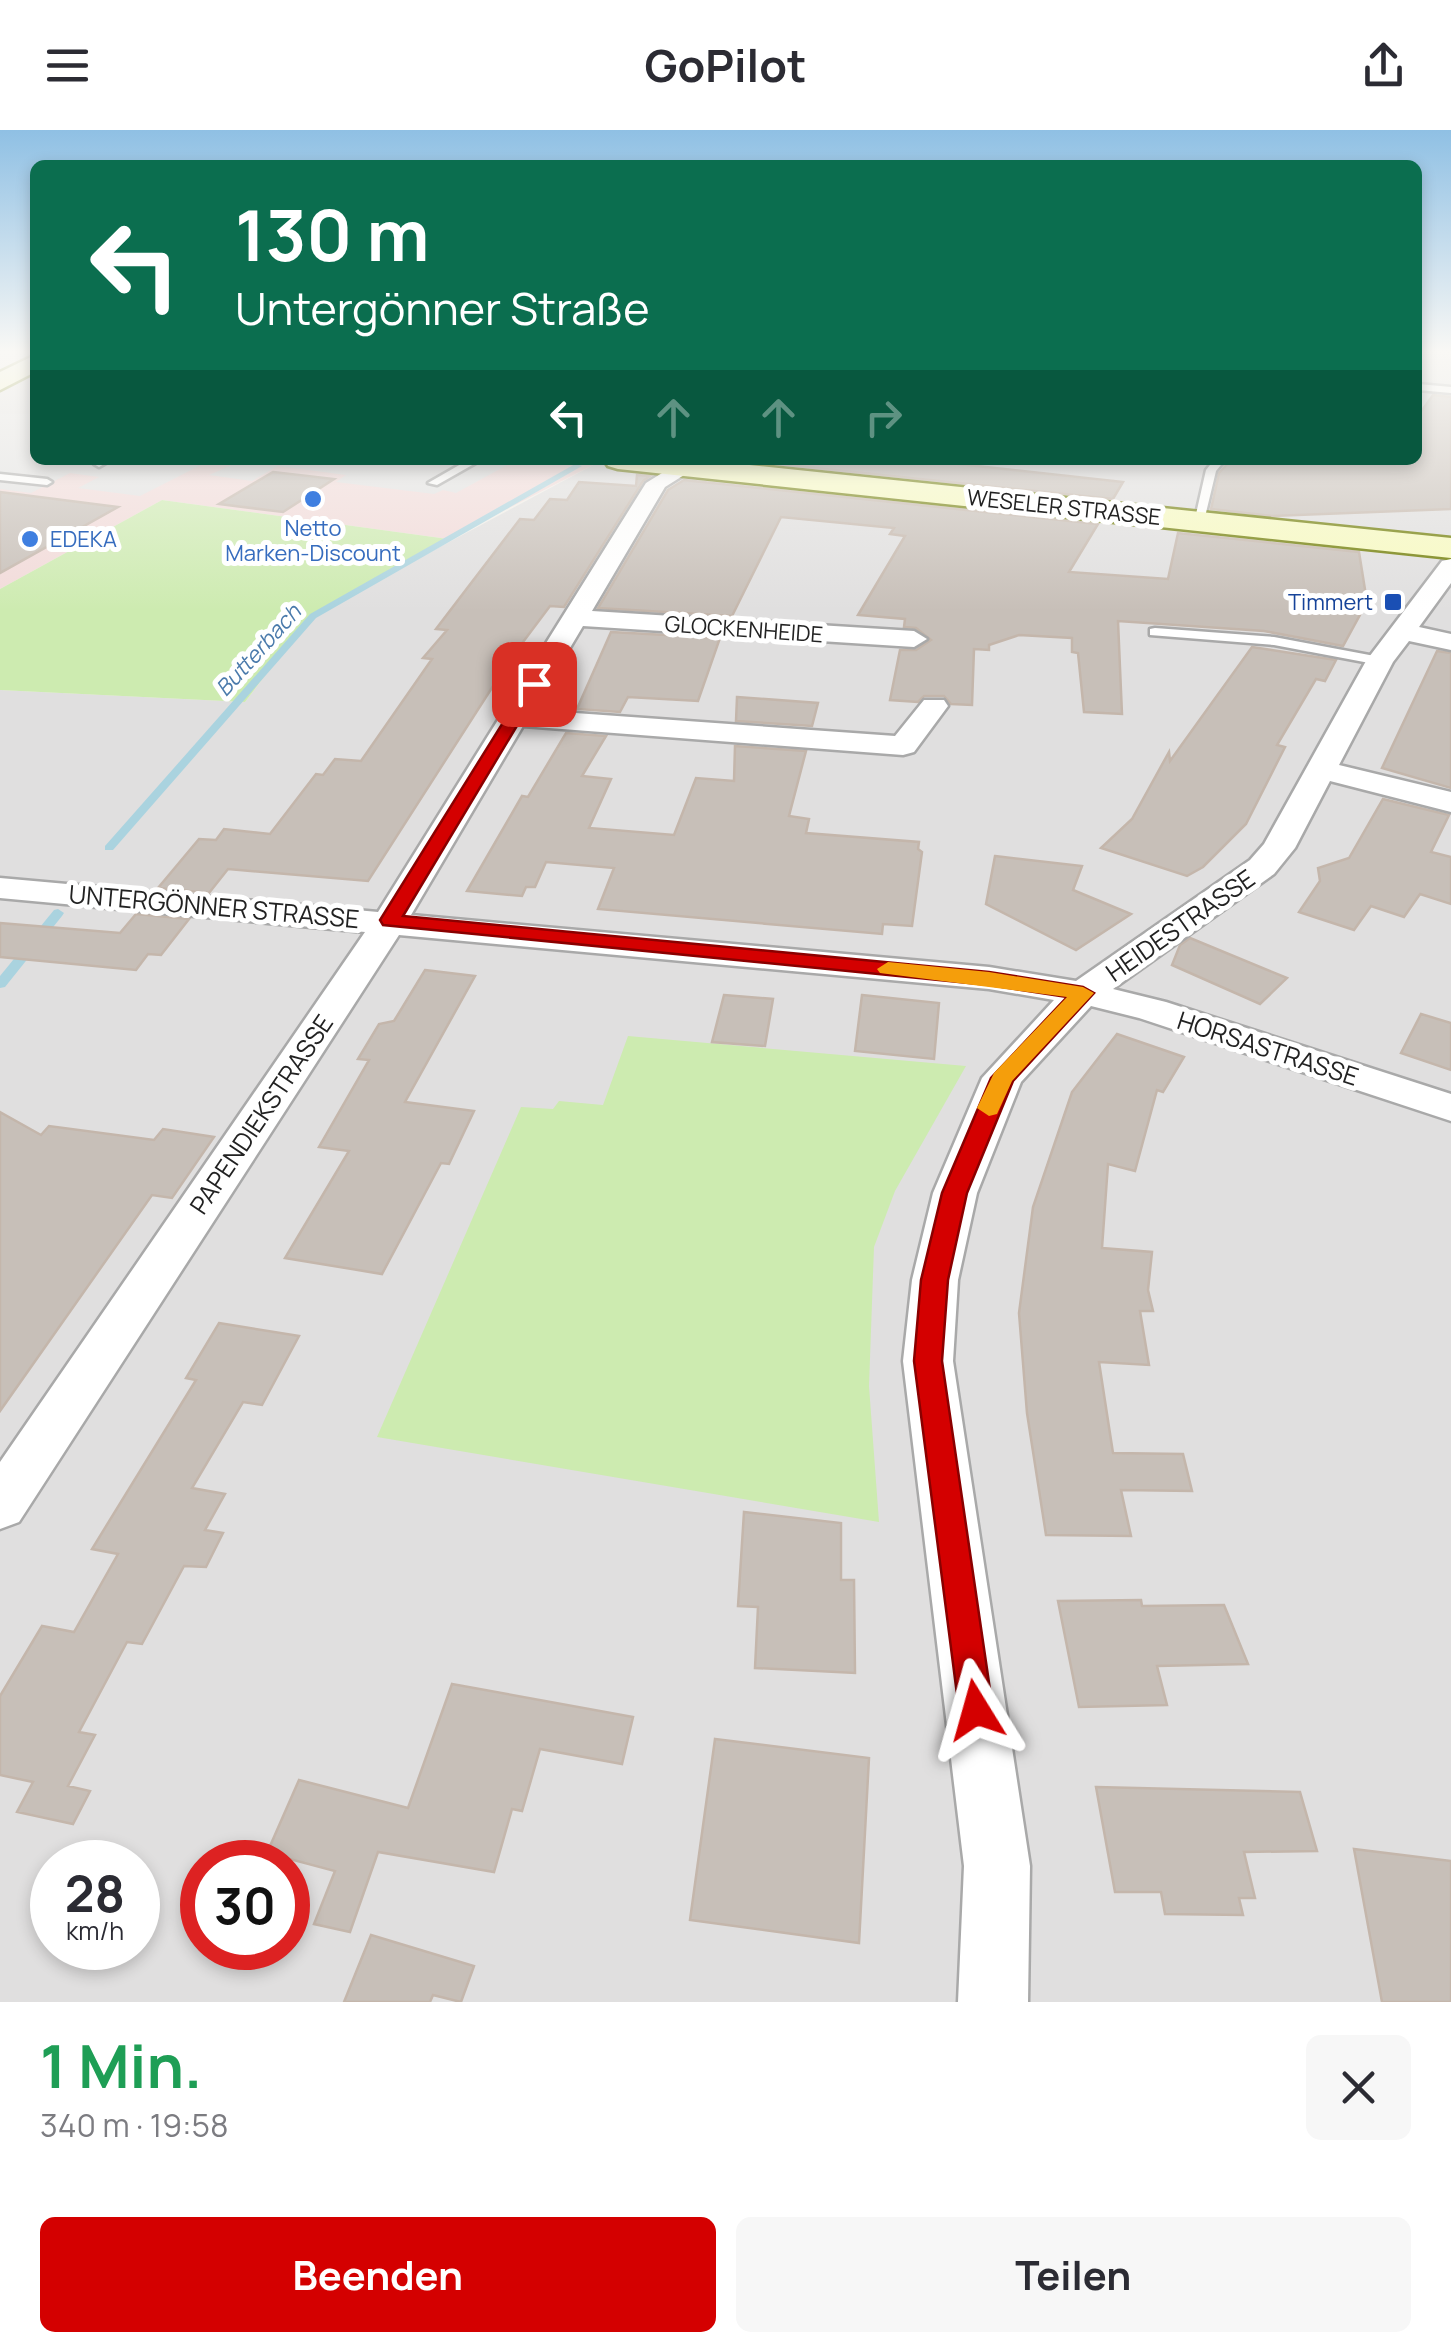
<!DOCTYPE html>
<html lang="de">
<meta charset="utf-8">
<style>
:root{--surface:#fff;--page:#f7f7f7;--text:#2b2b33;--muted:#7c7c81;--accent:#d40000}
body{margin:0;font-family:Manrope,sans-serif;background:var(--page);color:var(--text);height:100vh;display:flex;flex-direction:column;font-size:38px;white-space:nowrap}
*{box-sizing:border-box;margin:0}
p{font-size:32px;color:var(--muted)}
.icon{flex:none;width:55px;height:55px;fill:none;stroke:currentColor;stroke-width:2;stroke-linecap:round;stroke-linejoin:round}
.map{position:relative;height:1872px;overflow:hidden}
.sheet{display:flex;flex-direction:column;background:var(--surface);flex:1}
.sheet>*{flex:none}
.top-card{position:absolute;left:30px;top:30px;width:1392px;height:305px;border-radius:15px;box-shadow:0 5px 15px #0003;background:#0b6e4f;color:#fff;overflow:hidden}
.speed{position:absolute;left:30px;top:1710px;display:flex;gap:20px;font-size:50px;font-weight:700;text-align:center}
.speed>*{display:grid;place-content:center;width:130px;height:130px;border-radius:50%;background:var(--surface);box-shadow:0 5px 15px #0003;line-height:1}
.speed small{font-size:25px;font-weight:400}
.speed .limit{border:15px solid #d22;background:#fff;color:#111}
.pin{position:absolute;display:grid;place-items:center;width:85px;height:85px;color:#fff;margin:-42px;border-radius:20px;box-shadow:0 5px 15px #0006}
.me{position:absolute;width:110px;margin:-55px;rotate:352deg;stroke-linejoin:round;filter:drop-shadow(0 0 8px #0008)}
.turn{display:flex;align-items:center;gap:35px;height:210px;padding:0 40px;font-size:45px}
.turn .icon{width:130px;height:130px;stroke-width:2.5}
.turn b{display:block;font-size:70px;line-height:85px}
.lanes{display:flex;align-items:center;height:95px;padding:0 40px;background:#0003;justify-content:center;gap:50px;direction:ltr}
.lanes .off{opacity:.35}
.round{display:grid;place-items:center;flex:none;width:105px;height:105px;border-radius:15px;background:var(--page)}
.overview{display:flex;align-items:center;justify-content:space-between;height:170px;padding:0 40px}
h1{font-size:60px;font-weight:700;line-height:75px;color:#1e9e55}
.button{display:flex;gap:20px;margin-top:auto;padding:20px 40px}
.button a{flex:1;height:115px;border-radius:15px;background:var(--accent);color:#fff;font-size:40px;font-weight:700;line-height:115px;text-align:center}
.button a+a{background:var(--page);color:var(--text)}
header{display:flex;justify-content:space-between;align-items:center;height:130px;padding:0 40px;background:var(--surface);font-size:45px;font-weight:700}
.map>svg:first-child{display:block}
.residential{fill:#e0dfdf;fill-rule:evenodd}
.commercial{fill:#f2dad9}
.grass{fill:#cdebb0}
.parking{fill:#e2e2e2}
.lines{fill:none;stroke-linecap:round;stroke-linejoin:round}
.stream{fill:#aad3df;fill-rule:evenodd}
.building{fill:#c7bfb8;stroke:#c4b6ab;stroke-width:2.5}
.lane-casing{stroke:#a9a9a9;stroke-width:5}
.street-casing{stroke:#a9a9a9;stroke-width:5}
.secondary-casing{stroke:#707d05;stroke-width:5}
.lane{fill:#fff;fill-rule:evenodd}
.street{fill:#fff;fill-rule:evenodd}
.secondary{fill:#f7fabf;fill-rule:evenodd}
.route{fill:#d40000;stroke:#8a0000;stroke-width:2.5}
.slow{fill:#f59e0b}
.shop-dot{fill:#3f7fe0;stroke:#fff;stroke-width:4}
.transit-dot{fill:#1a4fb4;stroke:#fff;stroke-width:4}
.labels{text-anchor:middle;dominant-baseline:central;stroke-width:10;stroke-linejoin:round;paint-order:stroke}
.far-street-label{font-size:22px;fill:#222;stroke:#fff}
.far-shop-label{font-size:22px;fill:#366cbe;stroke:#fff}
.far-transit-label{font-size:22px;fill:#164399;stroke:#fff;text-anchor:end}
.far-water-label{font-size:22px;font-style:italic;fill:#4a7aab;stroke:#fff}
.street-label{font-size:25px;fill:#222;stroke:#fff}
</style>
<header><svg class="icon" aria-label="menu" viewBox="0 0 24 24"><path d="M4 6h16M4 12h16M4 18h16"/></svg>GoPilot<svg class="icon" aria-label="share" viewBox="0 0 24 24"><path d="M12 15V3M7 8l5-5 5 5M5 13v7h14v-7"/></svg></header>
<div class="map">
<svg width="1451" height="1872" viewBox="0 0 1451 1872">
<rect width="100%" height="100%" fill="#f2efe9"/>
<g class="residential">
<path d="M1418 219H1451V1872H0V560L245 572 309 487 595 334 569 330H1418ZM52 1732H138V1818H52ZM202 1732H288V1818H202Z"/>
<path d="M35 225V284H0V245Z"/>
</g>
<path class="commercial" d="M0 284H35V330L597 333 448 409 162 370 0 459Z"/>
<g class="grass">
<path d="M162 370 448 409 309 487 245 572 0 560V459Z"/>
<path d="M628 906 966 936 895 1061 874 1117 869 1256 879 1392 377 1307 521 977 553 979 559 971 603 975Z"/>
</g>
<g class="parking">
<path d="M0 284H35V330H211L140 366 78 358 99 347 70 343 31 363 0 359Z"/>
<path d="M243 330H481L509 334 456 363 443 360 434 364 336 352 346 345 278 336 252 351 209 345Z"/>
</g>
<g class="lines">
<g class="stream">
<path d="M575 334 582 336 316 488 113 720H105V716L310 484Z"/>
<path d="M58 779 64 783 62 786 5 857 0 858V846L54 780Z"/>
</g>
</g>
<g class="building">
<path d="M1433 265 1451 267V379L1272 386 1211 379 1219 343 1231 330H1418V286Z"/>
<path d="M737 330H922L1123 352 1113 369Z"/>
<path d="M273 342 334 349 283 382 219 374Z"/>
<path d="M637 345 650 346 643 351 564 477 550 476 511 528 368 751 228 739 209 763 158 758 199 709 216 710 224 699 270 704 316 644 323 645 335 629 361 631 432 529 423 528 447 500 436 499 520 389 534 390 550 369 567 370 579 352 636 356Z"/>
<path d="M684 350 1098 394 1069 442 1168 449 1178 403 1359 422 1367 472 1343 516 1264 501 1118 491 1122 584 1084 582 1078 523 1072 522V508L1019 505 989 515V520L974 519 972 575 951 574 944 566H924L918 572 890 570 900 520H916L931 510 916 498 904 497 905 489 858 485 905 406 890 404 894 398 781 387 732 486 598 478 668 360Z"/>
<path d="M0 362 118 377 0 443Z"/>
<path d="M611 502 720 508 698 571 628 567 620 582 577 579Z"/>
<path d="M1252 517 1336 530 1325 551 1316 549 1277 615 1285 617 1246 694 1203 737 1187 746 1101 718 1132 689 1169 622 1170 631Z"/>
<path d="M1437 521 1451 523V658L1382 638Z"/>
<path d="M737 567 818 573 812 596 736 591Z"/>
<path d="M566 603 606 606 582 646 611 649 589 698 674 705 696 648 734 651 735 616 806 621 789 686 809 689 806 703 919 712 918 719 922 722 912 796 883 794 882 804 598 779 614 738 546 732 535 757H526L522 766 467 761 522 666 528 667Z"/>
<path d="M1383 669 1449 685 1431 722 1451 727V774L1420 764 1404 787 1371 776 1354 800 1299 782 1320 751 1318 738 1349 728Z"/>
<path d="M995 726 1082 736 1073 760 1131 784 1076 820 986 774Z"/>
<path d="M136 784 189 789 161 825 148 824 136 840 0 827V793L120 803Z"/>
<path d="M1190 808 1287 848 1260 874 1172 835 1180 815Z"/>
<path d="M425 840 475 846 405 972 474 981 449 1034 441 1033 382 1144 285 1128 349 1021 319 1017 369 930 358 929 379 894 394 891Z"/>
<path d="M724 865 773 869 765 916 712 912Z"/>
<path d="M862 865 939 873 934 929 855 921Z"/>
<path d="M1421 884 1451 893V940L1401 923Z"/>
<path d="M1117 904 1184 927 1163 962 1157 960 1135 1041 1108 1034 1102 1118 1152 1122 1148 1160 1153 1181H1140L1149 1235 1099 1232 1113 1323 1183 1324 1192 1361 1121 1360 1131 1406 1046 1405 1027 1283 1019 1183 1033 1077 1072 962Z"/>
<path d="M0 982 41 1005 49 996 154 1010 163 999 214 1007 172 1068 152 1065 0 1281Z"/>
<path d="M219 1193 299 1206 262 1275 243 1272 192 1358 225 1364 205 1400 223 1403 206 1437 184 1436 142 1514 127 1512 79 1602 95 1605 68 1656 90 1661 73 1694 17 1682 33 1652 0 1645V1566L42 1496 74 1502 118 1424 92 1419 196 1250 186 1248Z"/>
<path d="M744 1382 841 1393V1450H854L855 1543 755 1538 758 1477 738 1476Z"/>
<path d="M1141 1470 1142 1476 1224 1475 1248 1534 1157 1536 1167 1575 1079 1577 1058 1471Z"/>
<path d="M452 1554 633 1587 622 1634 540 1619 522 1681 512 1679 494 1742 378 1722 350 1802 314 1794 335 1741 267 1723 299 1650 408 1678Z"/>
<path d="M715 1609 869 1628 859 1813 690 1790Z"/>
<path d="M1096 1657 1300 1662 1317 1721 1244 1722 1255 1768H1239L1243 1785 1165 1784 1161 1762H1115Z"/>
<path d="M1354 1719 1451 1731V1872H1382Z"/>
<path d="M371 1805 474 1836 461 1872 433 1865 430 1872H344Z"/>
</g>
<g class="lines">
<g class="lane-casing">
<g id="lane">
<path d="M1418 254 1451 257V263L1418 260Z"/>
<path d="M98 330H111L99 337 94 334Z"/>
<path d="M468 330H481L437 355 428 353Z"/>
<path d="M1214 330H1225L1216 341 1204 391 1194 393 1206 340Z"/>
<path d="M0 344 47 349 52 352 47 355 0 350Z"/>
<path d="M1155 498 1274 507 1380 527 1387 531 1380 535 1274 515 1150 505V499Z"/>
</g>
</g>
<g class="street-casing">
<path id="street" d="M683 330H708L665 357 592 481 914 501 927 509 914 517 583 496 533 580 895 606 924 570H944L948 576 914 622 903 625 523 596 411 785 989 837 1076 851 1250 730 1264 714 1366 531 1442 431 1451 429V453L1419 497 1451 504V520L1409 511 1393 532 1339 635 1451 662V682L1330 651 1295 718 1274 744 1113 859 1166 872 1451 964V991L1139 888 1091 876 1021 952 977 1063 958 1150 953 1231 1030 1736 1028 1872H958L964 1736 903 1231 912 1150 933 1063 982 948 1054 870 989 859 399 805 19 1392 0 1399V1332L365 802 0 768V748L378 782 646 353Z"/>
</g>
<g class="secondary-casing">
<g id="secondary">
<path d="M35 225V242L0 260V242Z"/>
<path d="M604 330H701L1451 408V428L618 339 608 336Z"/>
</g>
</g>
<use href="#lane" class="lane"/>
<use href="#street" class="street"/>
<use href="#secondary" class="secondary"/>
</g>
<linearGradient id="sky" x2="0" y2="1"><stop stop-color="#8fc0e4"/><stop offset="0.46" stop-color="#f9f8f5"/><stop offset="1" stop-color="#f9f8f5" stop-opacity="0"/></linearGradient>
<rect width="1451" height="481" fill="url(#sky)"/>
<path class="route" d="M534 549 542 554 403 786 989 842 1083 857 1094 863 1013 951 967 1063 948 1150 942 1231 993 1580 988 1592 976 1597 964 1592 959 1580 914 1231 921 1150 942 1063 991 948 1067 867 989 855 383 795 380 790 527 554Z"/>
<path class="slow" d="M888 832 989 842 1083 857 1094 863 1012 951 997 984 989 986 977 978 994 943 1067 867 880 843 877 839Z"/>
<g class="shop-dot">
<circle cx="313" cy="369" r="10"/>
<circle cx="30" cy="409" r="10"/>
</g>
<rect class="transit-dot" x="1383" y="462" width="20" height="20" rx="5"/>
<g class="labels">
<g class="far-street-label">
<text transform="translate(1064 377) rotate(6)">WESELER STRASSE</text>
<text transform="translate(744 499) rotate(4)">GLOCKENHEIDE</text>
</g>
<g class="far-shop-label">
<text x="313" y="398">Netto<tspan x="313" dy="25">Marken-Discount</tspan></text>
<text x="50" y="409" text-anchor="start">EDEKA</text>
</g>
<g class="far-transit-label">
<text x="1373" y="472">Timmert</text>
</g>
<g class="far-water-label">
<text transform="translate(258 520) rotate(-48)">Butterbach</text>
</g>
<g class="street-label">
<text transform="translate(214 776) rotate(5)">UNTERGÖNNER STRASSE</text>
<text transform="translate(1180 795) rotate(-35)">HEIDESTRASSE</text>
<text transform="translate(1268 918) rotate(18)">HORSASTRASSE</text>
<text transform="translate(261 984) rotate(-56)">PAPENDIEKSTRASSE</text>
</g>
</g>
</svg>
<div class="speed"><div>28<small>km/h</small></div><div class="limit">30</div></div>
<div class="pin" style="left:534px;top:554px;background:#d93025"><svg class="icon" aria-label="arrive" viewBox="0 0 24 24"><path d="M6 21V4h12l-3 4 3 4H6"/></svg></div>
<svg class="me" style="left:976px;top:1580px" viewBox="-20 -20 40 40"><path d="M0-17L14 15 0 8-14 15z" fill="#d40000" stroke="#fff" stroke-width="4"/></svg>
<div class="top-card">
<div class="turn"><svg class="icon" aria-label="left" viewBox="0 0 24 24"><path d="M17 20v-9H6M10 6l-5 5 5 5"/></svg><div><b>130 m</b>Untergönner Straße</div></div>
<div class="lanes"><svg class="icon" aria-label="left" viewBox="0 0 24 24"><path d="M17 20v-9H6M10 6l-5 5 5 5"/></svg><svg class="icon off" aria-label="ahead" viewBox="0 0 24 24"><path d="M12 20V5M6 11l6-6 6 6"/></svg><svg class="icon off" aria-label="ahead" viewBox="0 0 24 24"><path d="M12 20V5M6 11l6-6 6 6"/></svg><svg class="icon off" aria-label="right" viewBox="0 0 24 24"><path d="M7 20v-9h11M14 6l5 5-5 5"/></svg></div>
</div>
</div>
<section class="sheet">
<div class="overview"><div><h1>1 Min.</h1><p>340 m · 19:58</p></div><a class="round"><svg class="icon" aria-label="close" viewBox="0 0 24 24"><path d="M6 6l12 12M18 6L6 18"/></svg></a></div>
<div class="button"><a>Beenden</a><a>Teilen</a></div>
</section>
